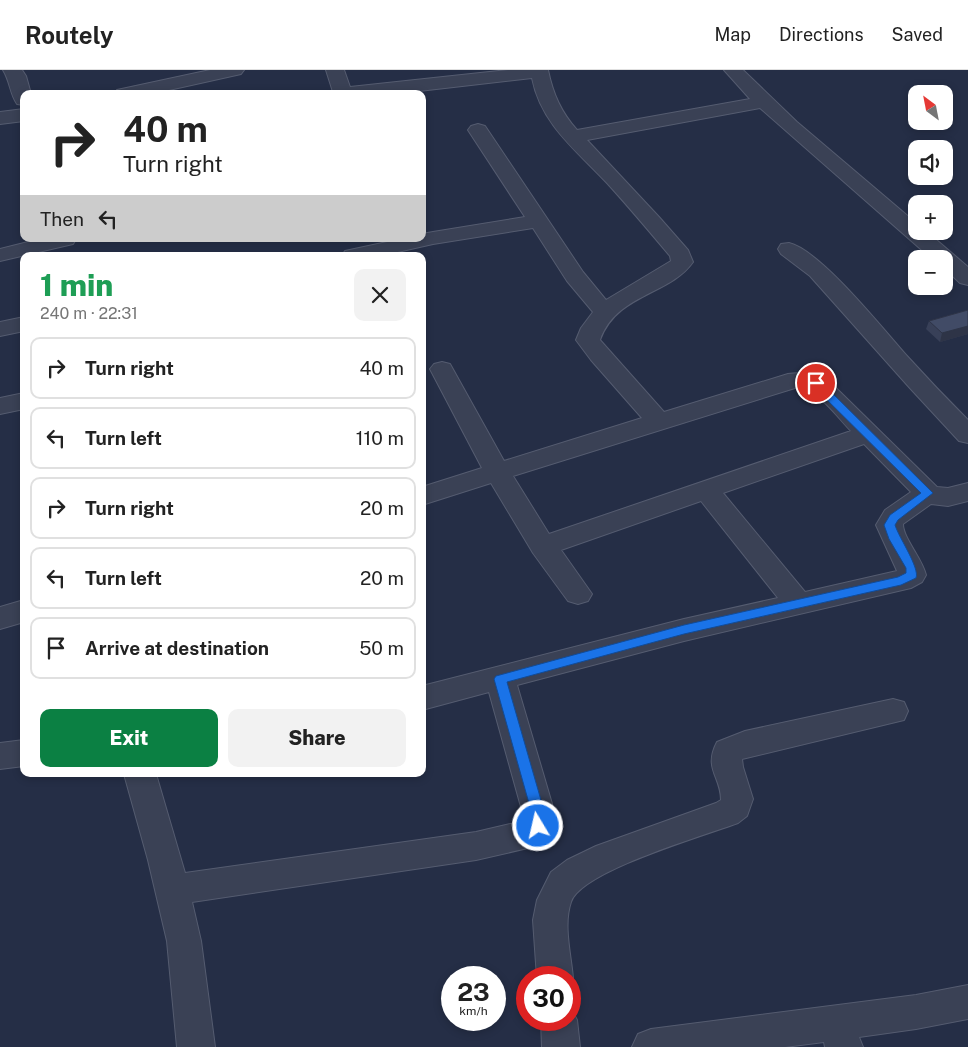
<!DOCTYPE html>
<meta charset="utf-8">
<style>
:root{--surface:#fff;--page:#f2f2f2;--text:#222;--muted:#767676;--line:#e0e0e0;--accent:#0b8043}
body{margin:0;font-family:"Public Sans",sans-serif;background:var(--page);color:var(--text);height:100vh;display:flex;flex-direction:column;font-size:19px;white-space:nowrap}
*{box-sizing:border-box;margin:0}
p{font-size:16px;color:var(--muted)}
.icon{flex:none;width:28px;height:28px;fill:none;stroke:currentColor;stroke-width:2;stroke-linecap:round;stroke-linejoin:round}
.map{position:relative;flex:1;overflow:hidden}
.details{position:absolute;left:20px;top:182px;width:406px;height:525px;display:flex;flex-direction:column;background:var(--surface);border-radius:10px;box-shadow:0 2px 8px #0003}
.details>*{flex:none}
.hud{position:absolute;left:20px;top:20px;width:406px;height:152px;border-radius:10px;box-shadow:0 2px 8px #0003;background:#fff;color:var(--text);overflow:hidden}
.needle{width:32px;rotate:328deg}
.tools{position:absolute;left:908px;top:15px;display:grid;gap:10px}
.tools a{display:grid;place-items:center;width:45px;height:45px;border-radius:10px;background:var(--surface);box-shadow:0 2px 8px #0003;font-size:25px}
.speed{position:absolute;left:441px;top:896px;display:flex;gap:10px;font-size:25px;font-weight:700;text-align:center}
.speed>*{display:grid;place-content:center;width:65px;height:65px;border-radius:50%;background:var(--surface);box-shadow:0 2px 8px #0003;line-height:1}
.speed small{font-size:12px;font-weight:400}
.speed .limit{border:8px solid #d22;background:#fff;color:#111}
.pin{position:absolute;display:grid;place-items:center;width:42px;height:42px;color:#fff;margin:-21px;border:2px solid #fff;border-radius:50%;box-shadow:0 1px 5px #0007}
.me{position:absolute;width:55px;margin:-28px;rotate:351deg;stroke-linejoin:round;filter:drop-shadow(0 0 4px #0008)}
.turn{display:flex;align-items:center;gap:18px;height:105px;padding:0 20px;font-size:22px}
.turn .icon{width:65px;height:65px;stroke-width:2.5}
.turn b{display:block;font-size:35px;line-height:42px}
.then{display:flex;align-items:center;height:48px;padding:0 20px;background:#0003;gap:10px;font-size:19px}
.round{display:grid;place-items:center;flex:none;width:52px;height:52px;border-radius:10px;background:var(--page)}
.headline{display:flex;align-items:center;justify-content:space-between;height:85px;padding:0 20px}
h1{font-size:30px;font-weight:800;line-height:38px;color:#1e9e55}
.action{display:flex;gap:10px;margin-top:auto;padding:10px 20px}
.action a{flex:1;height:58px;border-radius:10px;background:var(--accent);color:#fff;font-size:20px;font-weight:800;line-height:58px;text-align:center}
.action a+a{background:var(--page);color:var(--text)}
ul{padding:0;list-style:none}
li{display:flex;align-items:center;gap:15px;height:62px;margin:0 10px 8px;padding:0 10px;border:2px solid var(--line);border-radius:10px}
li div{flex:1}
li b{display:block;font-size:19px}
li em{font-style:normal}
header{display:flex;align-items:center;gap:30px;box-sizing:border-box;height:70px;padding:0 25px;background:var(--surface);border-bottom:1px solid var(--line)}
header strong{font-size:24px}
nav{display:flex;gap:28px;margin-inline-start:auto;font-size:18px}
.map>svg:first-child{display:block}
.lines{fill:none;stroke-linecap:round;stroke-linejoin:round}
.minor-casing{stroke:#555c70;stroke-width:2}
.minor{fill:#3a4155;fill-rule:evenodd}
.wall{fill:#384058}
.shaded-wall{fill:#2e3447}
.building{fill:#414b66;stroke:#2e3447}
.route{fill:#1a73e8;stroke:#114b97}
</style>
<header>
<strong>Routely</strong>
<nav><a>Map</a><a>Directions</a><a>Saved</a></nav>
</header>
<div class="map">
<svg width="968" height="977" viewBox="0 0 968 977">
<rect width="100%" height="100%" fill="#252e46"/>
<g class="lines">
<g class="minor-casing">
<g id="minor">
<path d="M3 0H22L26 6 31 24H24V35L17 34C10 24 10 11 3 0Z"/>
<path d="M210 0H244L241 4 151 24H115L117 20Z"/>
<path d="M326 0H344L350 17 508 0H548C553 24 561 42 577 60L750 29 724 0H743L797 52 916 153V161H926L968 197V215L960 213 944 198V189H932L760 38 587 70 659 147 688 180 693 192C670 225 616 224 600 270L664 342 788 304C806 301 821 306 836 318L937 417 948 418 968 413V431L948 436 931 434 903 454C903 468 922 488 926 505L922 512 911 518 684 571 517 615 555 744 554 756 550 766 540 774 528 778 476 790 192 832 201 871 215 977H177L167 871 148 790 124 704H156L185 803 476 762 519 752 522 749 523 744 489 622 422 640V616L684 549 778 528 701 431 561 480 592 524 588 531 578 534 568 531 533 483 491 413 422 435V417L482 398 430 299 434 294 442 292 450 294 504 391 642 348 591 290 576 270 581 258 593 242 567 211 533 158 433 174 380 186H342L345 181 401 169H422V164L433 162 525 147 468 60 471 56 478 54 485 56 583 202 606 230 671 191 670 186C649 161 628 136 607 113 576 80 541 54 532 8L393 24H332L333 22ZM795 318C817 317 837 347 851 361L549 464 513 406ZM864 374 911 422 885 440 876 455 897 501 805 522 723 423Z"/>
<path d="M24 39V51L0 54V42Z"/>
<path d="M40 169H76L73 174 0 191V179Z"/>
<path d="M789 173C820 180 883 259 907 286 927 308 947 329 968 350V373L959 371 909 317 810 206 781 184 778 179 781 174Z"/>
<path d="M24 247V261L0 266V252Z"/>
<path d="M24 323V339L0 344V328Z"/>
<path d="M24 530V552L0 559V537Z"/>
<path d="M893 629 904 632 908 641 904 650 742 689 743 697 753 729 747 746 738 753C706 765 581 801 571 832 563 855 571 884 573 908L570 914V908H537L533 850 537 830 551 802 567 790 596 776 716 733 721 730C721 706 703 699 717 672L745 661Z"/>
<path d="M24 670V696L0 699V673Z"/>
<path d="M968 915V949L916 959 859 967 863 977H825L824 972 785 977H632L638 964 651 959 916 925Z"/>
<path d="M570 937 577 950 580 977H542L541 950H570Z"/>
</g>
</g>
<use href="#minor" class="minor"/>
</g>
<path class="wall" d="M968 240V264L940 272 926 259 929 251Z"/>
<path class="shaded-wall" d="M968 256V264L940 272 942 263Z"/>
<path class="building" d="M968 240V256L942 263 929 251Z"/>
<path class="route" d="M816 310 820 311 933 423 898 450 895 455C899 468 920 498 916 508L901 515 684 564 507 612 545 744 543 760 538 762 534 760 532 744 494 609 496 606 684 555 898 507 906 503V498L889 469 884 455 890 445 921 423 812 315V311Z"/>
</svg>
<div class="tools">
<a><svg class="needle" viewBox="-14 -14 28 28"><path d="M0-13l5 13h-10z" fill="#e53935"/><path d="M0 13l5-13h-10z" fill="#767676"/></svg></a>
<a><svg class="icon" aria-label="sound" viewBox="0 0 24 24"><path d="M4 9h4l5-4v14l-5-4H4zM17 9q2 3 0 6"/></svg></a>
<a>+</a>
<a>−</a>
</div>
<div class="speed"><div>23<small>km/h</small></div><div class="limit">30</div></div>
<div class="pin" style="left:816px;top:313px;background:#d93025"><svg class="icon" aria-label="arrive" viewBox="0 0 24 24"><path d="M6 21V4h12l-3 4 3 4H6"/></svg></div>
<svg class="me" style="left:538px;top:756px" viewBox="-20 -20 40 40"><circle r="17" fill="#1a73e8" stroke="#fff" stroke-width="3"/><path d="M0-11L8 9 0 5-8 9z" fill="#fff"/></svg>
<div class="hud">
<div class="turn"><svg class="icon" aria-label="right" viewBox="0 0 24 24"><path d="M7 20v-9h11M14 6l5 5-5 5"/></svg><div><b>40 m</b>Turn right</div></div>
<div class="then">Then<svg class="icon" aria-label="left" viewBox="0 0 24 24"><path d="M17 20v-9H6M10 6l-5 5 5 5"/></svg></div>
</div>
<section class="details">
<div class="headline"><div><h1>1 min</h1><p>240 m · 22:31</p></div><a class="round"><svg class="icon" aria-label="close" viewBox="0 0 24 24"><path d="M6 6l12 12M18 6L6 18"/></svg></a></div>
<ul>
<li><svg class="icon" aria-label="right" viewBox="0 0 24 24"><path d="M7 20v-9h11M14 6l5 5-5 5"/></svg><div><b>Turn right</b></div><em>40 m</em></li>
<li><svg class="icon" aria-label="left" viewBox="0 0 24 24"><path d="M17 20v-9H6M10 6l-5 5 5 5"/></svg><div><b>Turn left</b></div><em>110 m</em></li>
<li><svg class="icon" aria-label="right" viewBox="0 0 24 24"><path d="M7 20v-9h11M14 6l5 5-5 5"/></svg><div><b>Turn right</b></div><em>20 m</em></li>
<li><svg class="icon" aria-label="left" viewBox="0 0 24 24"><path d="M17 20v-9H6M10 6l-5 5 5 5"/></svg><div><b>Turn left</b></div><em>20 m</em></li>
<li><svg class="icon" aria-label="arrive" viewBox="0 0 24 24"><path d="M6 21V4h12l-3 4 3 4H6"/></svg><div><b>Arrive at destination</b></div><em>50 m</em></li>
</ul>
<div class="action"><a>Exit</a><a>Share</a></div>
</section>
</div>
